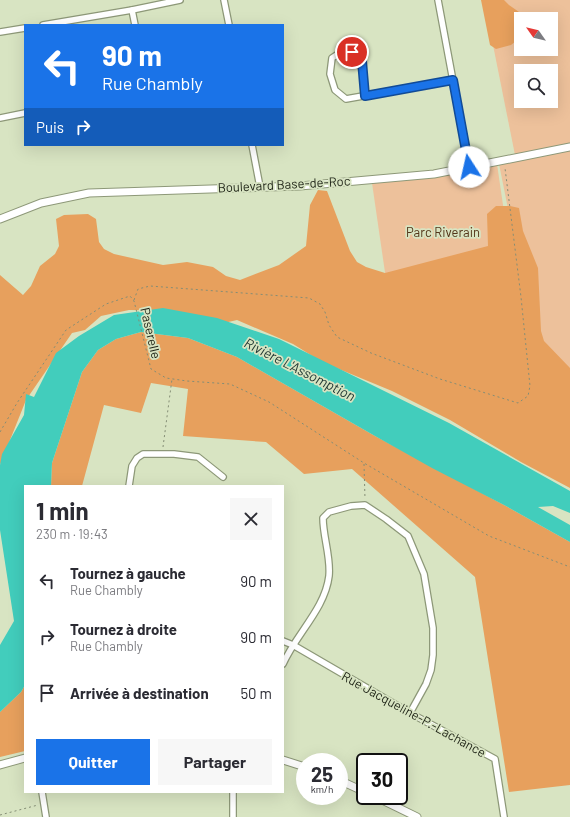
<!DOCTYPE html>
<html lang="fr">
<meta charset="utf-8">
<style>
:root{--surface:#fff;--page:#f7f7f7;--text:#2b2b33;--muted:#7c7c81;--accent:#1a73e8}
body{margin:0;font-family:Barlow,sans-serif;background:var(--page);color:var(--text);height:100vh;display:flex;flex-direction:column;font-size:15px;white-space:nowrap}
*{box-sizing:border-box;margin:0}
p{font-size:13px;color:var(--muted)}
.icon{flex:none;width:22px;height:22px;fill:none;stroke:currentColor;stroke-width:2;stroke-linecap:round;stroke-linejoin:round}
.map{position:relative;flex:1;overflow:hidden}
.drawer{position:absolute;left:24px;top:485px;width:260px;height:308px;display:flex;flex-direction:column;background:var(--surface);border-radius:0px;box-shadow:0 4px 16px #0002}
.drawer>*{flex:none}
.hud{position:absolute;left:24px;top:24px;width:260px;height:122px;border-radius:0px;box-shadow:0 4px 16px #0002;background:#1a73e8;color:#fff;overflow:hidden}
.needle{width:26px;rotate:304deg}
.fabs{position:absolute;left:514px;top:12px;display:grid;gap:8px}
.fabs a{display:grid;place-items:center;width:44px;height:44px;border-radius:0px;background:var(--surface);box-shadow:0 4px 16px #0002;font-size:20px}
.speed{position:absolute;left:296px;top:753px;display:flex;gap:8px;font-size:20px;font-weight:700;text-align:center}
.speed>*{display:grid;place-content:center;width:52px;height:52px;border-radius:50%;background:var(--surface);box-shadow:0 4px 16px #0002;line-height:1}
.speed small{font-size:10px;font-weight:400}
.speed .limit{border:2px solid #111;border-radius:6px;background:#fff;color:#111}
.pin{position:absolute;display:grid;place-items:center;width:34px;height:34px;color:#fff;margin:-17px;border:2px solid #fff;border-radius:50%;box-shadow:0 1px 4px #0007}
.me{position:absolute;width:44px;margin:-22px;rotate:350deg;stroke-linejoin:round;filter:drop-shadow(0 0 3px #0008)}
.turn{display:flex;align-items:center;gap:14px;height:84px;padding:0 12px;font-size:18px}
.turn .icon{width:52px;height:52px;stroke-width:2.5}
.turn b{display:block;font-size:28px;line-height:34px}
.then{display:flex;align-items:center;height:38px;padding:0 12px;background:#0003;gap:8px;font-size:15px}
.round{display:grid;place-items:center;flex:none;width:42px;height:42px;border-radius:0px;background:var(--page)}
.summary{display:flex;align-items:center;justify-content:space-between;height:68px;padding:0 12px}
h1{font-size:24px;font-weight:700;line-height:30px}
.primary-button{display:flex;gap:8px;margin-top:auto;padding:8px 12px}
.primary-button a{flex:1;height:46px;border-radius:0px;background:var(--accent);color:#fff;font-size:16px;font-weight:700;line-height:46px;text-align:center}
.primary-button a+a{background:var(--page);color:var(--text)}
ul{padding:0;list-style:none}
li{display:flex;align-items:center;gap:12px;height:56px;padding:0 12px}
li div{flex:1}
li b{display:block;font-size:15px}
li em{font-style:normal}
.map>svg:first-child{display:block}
.green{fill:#edc19b;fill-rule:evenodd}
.forest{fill:#e7a05d}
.water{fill:#42cdbc}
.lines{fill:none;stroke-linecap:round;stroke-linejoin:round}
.minor-casing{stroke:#8d9878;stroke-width:8}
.tertiary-casing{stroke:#8d9878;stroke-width:9}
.path{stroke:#848d75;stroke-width:1;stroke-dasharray:2 3;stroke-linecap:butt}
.minor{stroke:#fff;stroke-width:5.5}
.tertiary{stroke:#fff;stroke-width:7}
.route-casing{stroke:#114b97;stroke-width:10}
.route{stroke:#1a73e8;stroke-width:7}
.labels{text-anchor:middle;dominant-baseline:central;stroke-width:3.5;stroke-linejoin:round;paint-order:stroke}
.street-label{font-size:13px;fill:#1e2316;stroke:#d8e4c2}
.park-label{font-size:13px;fill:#533519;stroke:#d8e4c2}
.water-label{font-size:14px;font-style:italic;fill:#1d3431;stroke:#d8e4c2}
</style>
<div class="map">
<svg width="570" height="817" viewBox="0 0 570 817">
<rect width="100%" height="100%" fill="#d8e4c2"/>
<g class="green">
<path d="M484 0H570V145L515 155ZM521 19H551V49H521ZM521 71H551V101H521Z"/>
<path d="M570 150V470L561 472 499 164Z"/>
<path d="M497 164 514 280 389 300 372 183Z"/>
</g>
<g class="forest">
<path d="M481 0H504L509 5 529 19H521V37L511 45 496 49 490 45Z"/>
<path d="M318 190 327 191 350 251 357 262 366 267 385 273 488 246 487 214 496 206H510L519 208 523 231 538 268 541 331 544 341 570 368V488L521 462 450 420 392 391 322 362 293 344 237 320 224 323 172 311 129 310 101 316 85 330 72 333 26 400 0 465V275L23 295 31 286 40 266 55 254 59 246 56 219 64 215 88 214 96 219 99 242 104 249 114 254 163 265 187 262 213 267 226 276 240 280 279 265 306 246 310 205Z"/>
<path d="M141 332 188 338 237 357 375 436 504 505 570 542V785L509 792 475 577 352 469 304 474 266 442 183 436 188 389 151 383 141 413 104 405 82 486H51L52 463 82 372 98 350 116 339Z"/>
<path d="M25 685V751L0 757V712L21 692Z"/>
</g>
<path class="water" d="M163 308 217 318 279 339 449 423 570 491V513L553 506 538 507 570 525V542L504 505 432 468 375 436 237 357 188 338 141 332 116 339 98 350 82 372 52 463 51 486H25V685L21 692 0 712V645L14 621 0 530V465L2 454 24 415 26 394 34 397 56 353 79 336 114 315Z"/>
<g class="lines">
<g class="minor-casing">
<g id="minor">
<path d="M224 0 229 25"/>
<path d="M438 0 469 167"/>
<path d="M132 10 135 25"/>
<path d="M43 25 132 10 180 0"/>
<path d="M0 32 25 28"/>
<path d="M365 96 362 61 352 52H341L332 58 330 74 335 90 346 99 453 80"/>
<path d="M0 118 25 113"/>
<path d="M252 145 260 187"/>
<path d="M129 486 132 466 137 458 143 454H174L198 457 223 477"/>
<path d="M283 641 293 645 410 713 495 759 504 817"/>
<path d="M283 664C296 634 325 609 329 576 331 557 323 537 323 518L329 512 351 506 365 505 386 519 408 536 424 574 433 628V655L431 670 426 684 410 713"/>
<path d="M42 792 46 817"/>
<path d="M233 792V817"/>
</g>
</g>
<g class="tertiary-casing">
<g id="tertiary">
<path d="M0 219 41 203 89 193 300 186 434 174 570 147"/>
<path d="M283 760 305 767"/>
<path d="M0 765 25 758"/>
<path d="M339 780 365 792"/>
<path d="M374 796 417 817"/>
</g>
</g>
<g class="path">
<path d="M134 300 138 289 150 286 309 298 320 304 325 312 329 325 337 337 371 353 440 379 518 403 528 396 530 386 521 297 505 168"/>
<path d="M0 432 17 403 66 330 106 304 130 296 134 301 151 369 166 378 187 381 230 384 269 402 364 463 489 536 570 567"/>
<path d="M163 447 172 379"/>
<path d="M364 464 365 499"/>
<path d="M0 815 38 805"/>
</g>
<use href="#minor" class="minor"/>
<use href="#tertiary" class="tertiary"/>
</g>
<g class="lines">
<g class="route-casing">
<path id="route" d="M352 52 362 61 365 96 453 80 469 167"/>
</g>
<use href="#route" class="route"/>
</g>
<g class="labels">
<g class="street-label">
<text transform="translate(284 184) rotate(-3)">Boulevard Base-de-Roc</text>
<text transform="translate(151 333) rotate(77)">Paserelle</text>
<text transform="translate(414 714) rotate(29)">Rue Jacqueline-P.-Lachance</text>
</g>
<g class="park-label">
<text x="443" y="232">Parc Riverain</text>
</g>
<g class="water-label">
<text transform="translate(300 369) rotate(27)">Rivière L'Assomption</text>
</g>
</g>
</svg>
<div class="fabs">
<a><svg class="needle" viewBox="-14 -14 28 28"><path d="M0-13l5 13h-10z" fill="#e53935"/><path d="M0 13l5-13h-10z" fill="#7c7c81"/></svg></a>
<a><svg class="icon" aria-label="search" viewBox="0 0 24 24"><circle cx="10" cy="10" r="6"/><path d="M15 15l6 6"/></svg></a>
</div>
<div class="speed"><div>25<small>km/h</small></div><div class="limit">30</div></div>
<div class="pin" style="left:352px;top:52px;background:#d93025"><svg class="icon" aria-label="arrive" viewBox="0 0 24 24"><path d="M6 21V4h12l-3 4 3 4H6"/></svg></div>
<svg class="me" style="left:469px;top:167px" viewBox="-20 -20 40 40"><circle r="19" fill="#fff"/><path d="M0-13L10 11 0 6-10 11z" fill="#1a73e8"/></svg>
<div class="hud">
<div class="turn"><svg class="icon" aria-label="left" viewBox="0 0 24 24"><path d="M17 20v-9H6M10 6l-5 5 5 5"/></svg><div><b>90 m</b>Rue Chambly</div></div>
<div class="then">Puis<svg class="icon" aria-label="right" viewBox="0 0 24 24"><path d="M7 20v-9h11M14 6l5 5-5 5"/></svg></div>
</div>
<section class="drawer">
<div class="summary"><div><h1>1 min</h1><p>230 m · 19:43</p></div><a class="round"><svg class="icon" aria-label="close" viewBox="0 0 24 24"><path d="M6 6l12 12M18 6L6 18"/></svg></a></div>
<ul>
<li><svg class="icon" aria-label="left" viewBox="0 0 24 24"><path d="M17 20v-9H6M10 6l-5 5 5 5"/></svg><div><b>Tournez à gauche</b><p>Rue Chambly</p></div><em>90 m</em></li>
<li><svg class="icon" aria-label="right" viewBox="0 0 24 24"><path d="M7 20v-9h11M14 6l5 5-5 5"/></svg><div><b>Tournez à droite</b><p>Rue Chambly</p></div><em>90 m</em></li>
<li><svg class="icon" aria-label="arrive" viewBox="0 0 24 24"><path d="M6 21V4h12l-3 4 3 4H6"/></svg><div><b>Arrivée à destination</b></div><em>50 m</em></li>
</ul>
<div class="primary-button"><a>Quitter</a><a>Partager</a></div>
</section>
</div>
